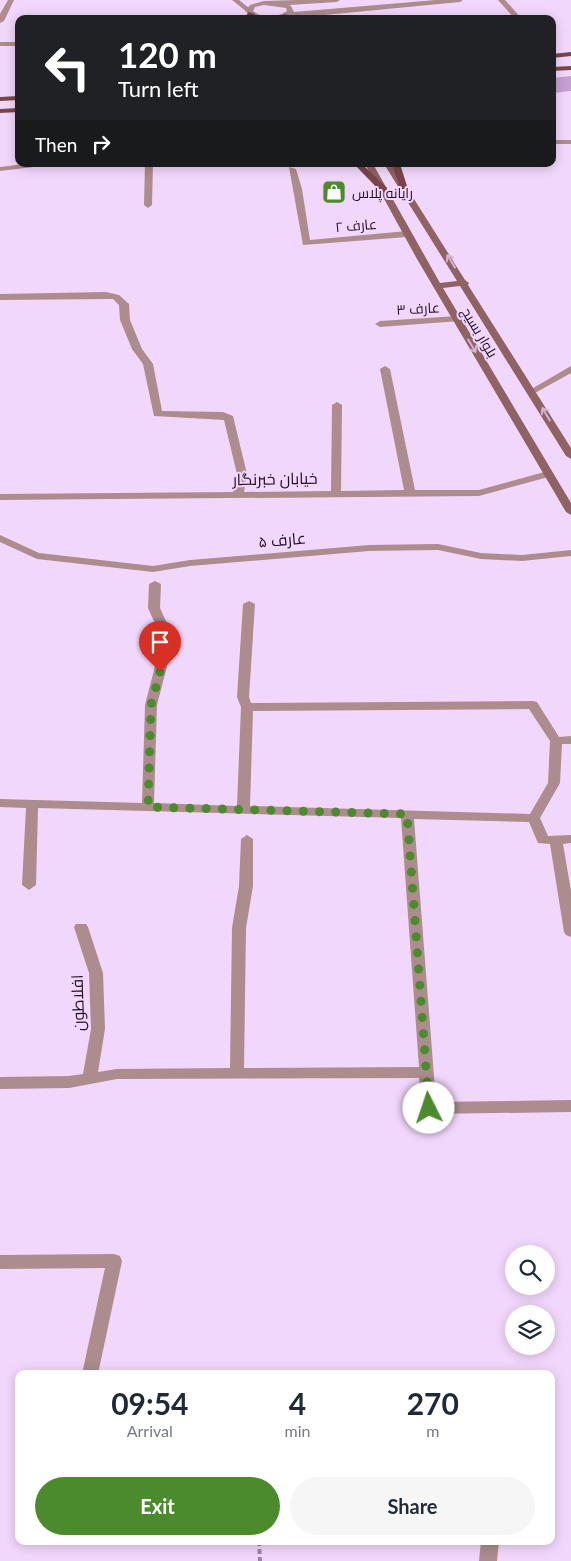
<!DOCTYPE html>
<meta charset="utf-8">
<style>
:root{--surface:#fff;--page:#f6f6f7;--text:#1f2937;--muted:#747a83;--accent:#4b8b2d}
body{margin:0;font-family:Lato,Cairo,sans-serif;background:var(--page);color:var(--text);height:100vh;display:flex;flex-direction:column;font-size:19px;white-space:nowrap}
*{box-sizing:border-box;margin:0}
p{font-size:16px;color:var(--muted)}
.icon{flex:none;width:28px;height:28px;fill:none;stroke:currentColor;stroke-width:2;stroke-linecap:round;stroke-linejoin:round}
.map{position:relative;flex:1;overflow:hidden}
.side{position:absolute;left:15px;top:1370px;width:540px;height:175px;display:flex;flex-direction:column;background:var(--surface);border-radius:10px;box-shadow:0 2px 12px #0003}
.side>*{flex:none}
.hud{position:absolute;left:15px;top:15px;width:541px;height:152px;border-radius:10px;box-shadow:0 2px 12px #0003;background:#202124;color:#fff;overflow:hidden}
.buttons{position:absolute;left:505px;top:1245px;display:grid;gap:10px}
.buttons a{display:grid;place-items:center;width:50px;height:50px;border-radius:50%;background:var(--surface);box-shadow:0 2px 12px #0003;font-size:25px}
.pin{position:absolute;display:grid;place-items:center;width:42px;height:42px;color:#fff;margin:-51px -21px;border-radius:50% 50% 50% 0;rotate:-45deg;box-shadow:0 0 5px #0007}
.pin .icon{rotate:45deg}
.me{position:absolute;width:55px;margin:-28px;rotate:356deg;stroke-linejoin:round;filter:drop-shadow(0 0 4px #0008)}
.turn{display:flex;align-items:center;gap:18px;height:105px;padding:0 20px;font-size:22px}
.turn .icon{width:65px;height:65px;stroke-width:2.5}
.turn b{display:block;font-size:35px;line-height:42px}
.then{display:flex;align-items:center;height:48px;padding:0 20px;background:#0003;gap:10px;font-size:19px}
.eta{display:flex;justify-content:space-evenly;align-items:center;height:85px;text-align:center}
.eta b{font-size:30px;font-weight:700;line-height:35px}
.primary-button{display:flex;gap:10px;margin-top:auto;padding:10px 20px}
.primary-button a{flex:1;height:58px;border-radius:30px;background:var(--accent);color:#fff;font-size:20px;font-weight:700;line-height:58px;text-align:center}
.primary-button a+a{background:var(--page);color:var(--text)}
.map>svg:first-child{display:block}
.green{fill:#c5a0d2}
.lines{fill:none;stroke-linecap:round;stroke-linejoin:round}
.path{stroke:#9c86a5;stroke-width:4;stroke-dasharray:5 3;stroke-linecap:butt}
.service{fill:#ac8c8d;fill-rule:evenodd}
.minor{fill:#ac8c8d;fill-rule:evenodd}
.tertiary{fill:#ac8c8d;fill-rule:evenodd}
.secondary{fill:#8f6364;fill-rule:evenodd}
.primary{fill:#7a4548;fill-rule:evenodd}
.oneway{stroke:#d4b4ce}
.route{stroke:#4b8b2d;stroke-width:9;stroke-dasharray:0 16.2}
.labels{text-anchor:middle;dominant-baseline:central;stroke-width:4;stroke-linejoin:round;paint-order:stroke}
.far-poi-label{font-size:14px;fill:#1f0f25;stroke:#f2d7fc;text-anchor:start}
.far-street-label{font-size:14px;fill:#1f0f25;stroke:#f2d7fc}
.street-label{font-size:16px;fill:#1f0f25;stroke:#f2d7fc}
</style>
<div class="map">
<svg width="571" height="1561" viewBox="0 0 571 1561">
<rect width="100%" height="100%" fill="#f2d7fc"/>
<path class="green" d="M571 76V91L553 93V78Z"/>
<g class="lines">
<path class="path" d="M259 1541 260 1561"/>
<g class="service">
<rect x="552" y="140" width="19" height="4"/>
<path d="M571 366V373L535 393H529L528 391Z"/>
</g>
<g class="minor">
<path d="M8 0H14L4 21 0 23V14Z"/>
<path d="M232 0H239L253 11 247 12Z"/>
<path d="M498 0H505L522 19H515Z"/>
<path d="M76 17H116L119 19H73Z"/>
<rect x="0" y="42" width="19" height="4"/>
<path d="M24 164H46L42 166 0 171V167Z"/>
<path d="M145 164H153L152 205 148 208 144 205Z"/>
<path d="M289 167 296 169 302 189 310 240 407 231 411 234 407 237 303 245Z"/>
<path d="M106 292 119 295 129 304 130 320 142 349 153 364 162 411 223 412 233 416 247 474 244 492 331 491 332 405 337 402 342 405 341 491 404 490 380 369 385 366 390 369 415 490H479L548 471 553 474 552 476 479 496 0 500V494L233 492 237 474 224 420 154 416 143 364 132 349 120 320 119 305 113 299 0 300V294Z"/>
<path d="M457 316 462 319 460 321 380 327 375 324 380 321Z"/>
<path d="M0 535 39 553 153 566 190 560 369 545 438 544 481 553 522 555 571 550V556L522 561 481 559 438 550 369 551 190 566 153 572 37 559 0 542Z"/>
<path d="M155 581 161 584 160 608 174 639 157 705 154 803 237 806 241 707 237 697 243 604 249 601 255 604 249 697 251 703 533 701 537 702 559 737 571 736V744H562L560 783 540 818 548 836 571 835V843L563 844 571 891V937L566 935 564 932 550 844 538 843 529 822 414 819 436 1102 571 1100V1112L429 1114 424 1112 422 1108 419 1078 117 1079 69 1088 0 1089V1077L69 1076 83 1074 91 1029 89 973 74 927 76 924H86L88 927 103 973 105 1029 98 1072 117 1069 230 1068 232 928 239 886 241 839 247 835 253 839V886L246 928 244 1068 419 1067 401 818 38 808 36 885 29 890 22 885 26 808 0 807V799L142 803 145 705 162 639 148 608 149 584ZM529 709 550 741 548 783 530 814 250 806 253 711Z"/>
<path d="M114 1254 120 1256 122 1261 98 1374H82L105 1268 0 1269V1255Z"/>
<path d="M481 1541H499L497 1561H479Z"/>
</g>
<path class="tertiary" d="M297 0H340L337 2 289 5 291 6 294 12 436 0H463L460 2 283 19H256L245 11 250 5 264 1ZM264 5 286 8 287 11C276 18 263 19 253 11L255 7Z"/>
<g class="secondary">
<path d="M284 14H287L288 19H281L280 16Z"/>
<path d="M258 16H264L265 19H258Z"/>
<path d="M365 164H373L440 283 457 281 384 164H392L465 280 469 283 468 285 571 448V459L566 456 460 286 443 288 571 503V515L566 512 417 259Z"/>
</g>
<g class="primary">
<path d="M248 12 255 14 252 19H245Z"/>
<path d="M571 52V56L552 58V54Z"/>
<path d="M571 66V70L552 71V67Z"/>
<path d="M19 96V100L0 101V97Z"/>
<path d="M19 108V112L0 113V109Z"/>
<path d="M354 164H362L387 188V192H381Z"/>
<path d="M392 164H400L408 189 407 191 400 189Z"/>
</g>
</g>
<defs><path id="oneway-shaft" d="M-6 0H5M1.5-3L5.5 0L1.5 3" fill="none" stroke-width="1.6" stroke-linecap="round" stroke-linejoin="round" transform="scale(1.25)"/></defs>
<g class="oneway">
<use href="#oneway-shaft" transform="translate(451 261) rotate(-122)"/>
<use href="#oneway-shaft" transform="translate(472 346) rotate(59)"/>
<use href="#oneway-shaft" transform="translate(546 414) rotate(-121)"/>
</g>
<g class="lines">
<path class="route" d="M160 672 151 705 148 807 407 814 429 1108"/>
</g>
<defs>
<g id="shop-square" transform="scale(1.25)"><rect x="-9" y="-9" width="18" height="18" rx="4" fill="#4b8b2d" stroke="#f2d7fc"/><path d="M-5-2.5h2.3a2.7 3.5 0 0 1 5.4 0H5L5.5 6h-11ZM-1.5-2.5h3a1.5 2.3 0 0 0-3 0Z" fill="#fff"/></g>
</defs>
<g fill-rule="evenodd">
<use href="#shop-square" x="334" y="192"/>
</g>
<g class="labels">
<g class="far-poi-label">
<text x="352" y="192">رایانه پلاس</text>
</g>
<g class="far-street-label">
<text transform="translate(356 225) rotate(-5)">عارف ۲</text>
<text transform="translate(418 308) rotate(-3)">عارف ۳</text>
<text transform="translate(480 332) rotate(59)">بلوار بسیج</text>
</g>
<g class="street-label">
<text transform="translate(275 478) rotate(-1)">خیابان خبرنگار</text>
<text transform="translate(282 539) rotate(-5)">عارف ۵</text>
<text transform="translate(77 1003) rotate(-92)">افلاطون</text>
</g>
</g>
</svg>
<div class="buttons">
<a><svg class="icon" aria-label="search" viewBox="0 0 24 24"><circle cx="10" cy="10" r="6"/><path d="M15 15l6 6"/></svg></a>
<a><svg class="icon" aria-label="layers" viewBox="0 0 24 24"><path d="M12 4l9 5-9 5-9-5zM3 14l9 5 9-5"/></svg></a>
</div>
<div class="pin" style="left:160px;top:672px;background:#d93025"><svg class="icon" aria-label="arrive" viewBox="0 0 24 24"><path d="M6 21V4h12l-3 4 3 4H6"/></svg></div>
<svg class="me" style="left:429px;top:1108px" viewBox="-20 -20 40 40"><circle r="19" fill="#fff"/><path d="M0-13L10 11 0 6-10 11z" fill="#4b8b2d"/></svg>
<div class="hud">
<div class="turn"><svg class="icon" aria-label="left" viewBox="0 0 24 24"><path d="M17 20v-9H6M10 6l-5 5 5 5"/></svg><div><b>120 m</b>Turn left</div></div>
<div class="then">Then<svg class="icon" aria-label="right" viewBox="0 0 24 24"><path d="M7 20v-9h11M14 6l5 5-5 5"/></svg></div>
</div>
<section class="side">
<div class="eta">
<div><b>09:54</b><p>Arrival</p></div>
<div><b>4</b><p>min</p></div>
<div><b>270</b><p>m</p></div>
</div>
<div class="primary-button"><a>Exit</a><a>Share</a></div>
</section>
</div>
